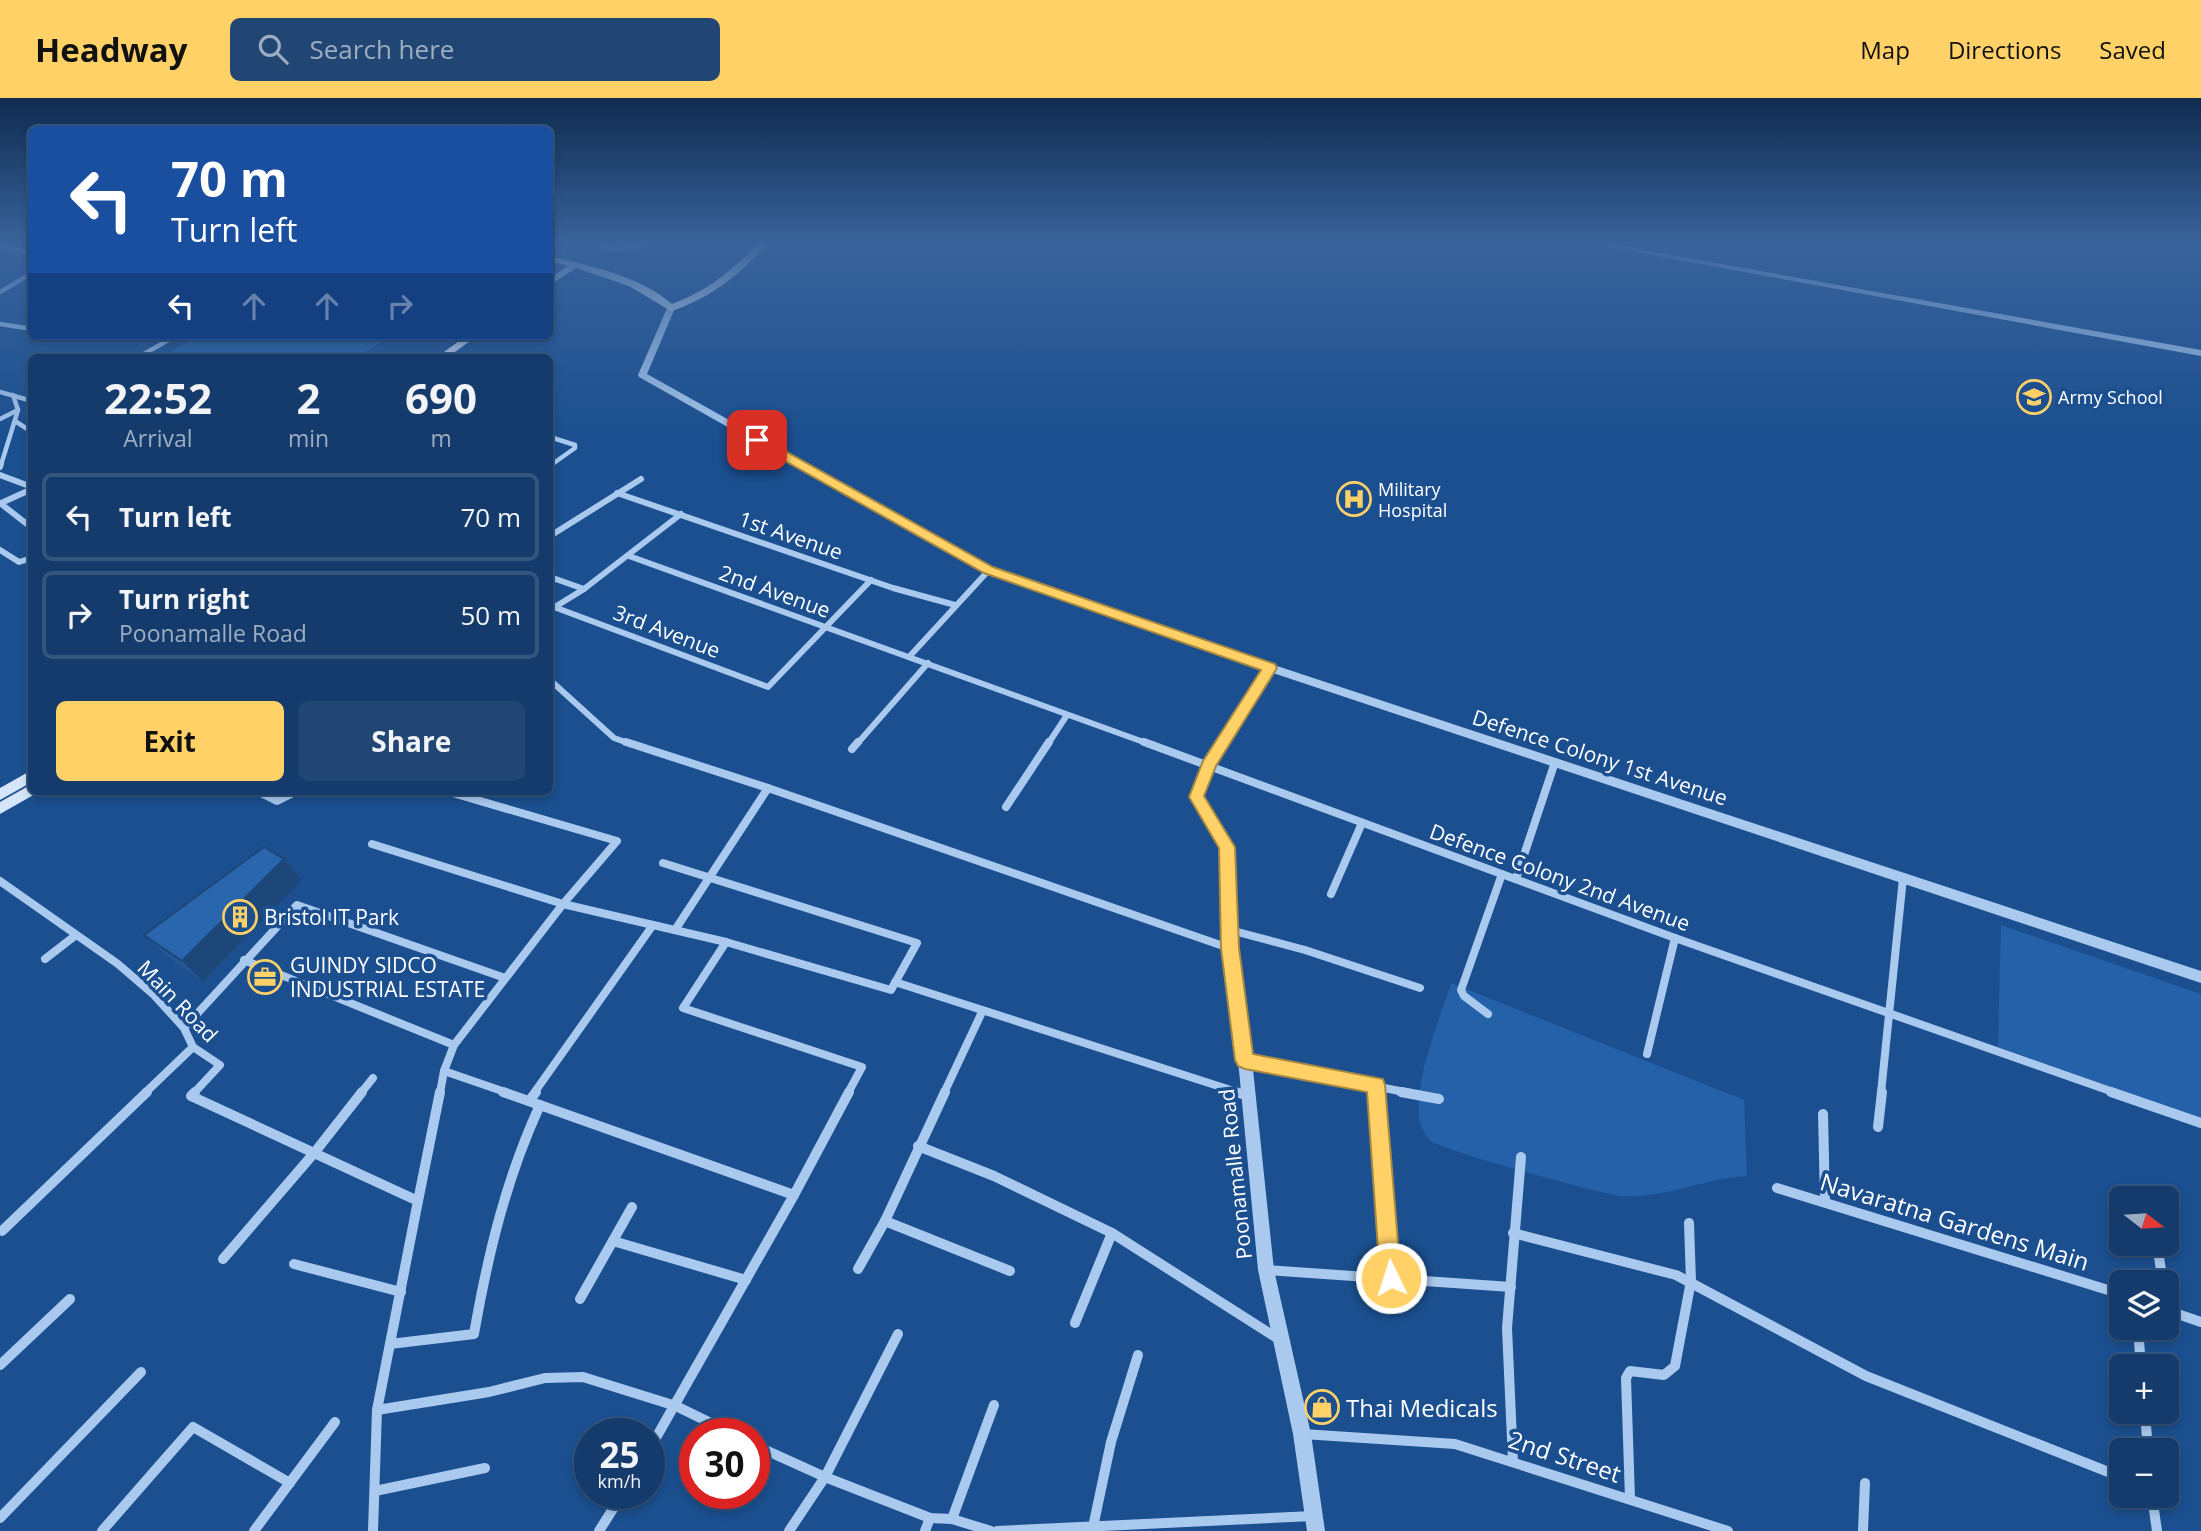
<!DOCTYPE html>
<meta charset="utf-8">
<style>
:root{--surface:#143b6b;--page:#214673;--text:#f1f3f6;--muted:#9dadc1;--line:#33557e;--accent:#ffd166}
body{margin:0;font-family:"Open Sans",sans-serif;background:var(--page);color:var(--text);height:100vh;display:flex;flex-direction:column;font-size:26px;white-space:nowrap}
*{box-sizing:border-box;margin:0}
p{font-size:23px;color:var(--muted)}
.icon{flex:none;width:38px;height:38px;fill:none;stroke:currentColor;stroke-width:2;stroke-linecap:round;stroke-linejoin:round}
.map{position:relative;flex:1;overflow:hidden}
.details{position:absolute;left:28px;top:256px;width:525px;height:441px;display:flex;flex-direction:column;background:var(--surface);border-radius:10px;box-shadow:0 4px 10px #0003,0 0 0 2px var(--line)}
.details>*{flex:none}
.guide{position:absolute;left:28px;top:28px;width:525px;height:214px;border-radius:10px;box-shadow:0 4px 10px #0003,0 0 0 2px var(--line);background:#1a4fa0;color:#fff;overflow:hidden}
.needle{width:46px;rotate:107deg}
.controls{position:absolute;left:2109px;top:1088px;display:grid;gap:14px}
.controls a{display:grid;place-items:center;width:70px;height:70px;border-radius:10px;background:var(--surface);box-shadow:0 4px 10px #0003,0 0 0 2px var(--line);font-size:35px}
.speed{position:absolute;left:574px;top:1320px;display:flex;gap:14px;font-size:35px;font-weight:700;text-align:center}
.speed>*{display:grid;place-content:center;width:91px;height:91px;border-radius:50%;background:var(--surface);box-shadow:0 4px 10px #0003,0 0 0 2px var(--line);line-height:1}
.speed small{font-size:18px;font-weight:400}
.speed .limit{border:10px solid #d22;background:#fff;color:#111}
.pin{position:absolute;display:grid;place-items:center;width:60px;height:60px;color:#fff;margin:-30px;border-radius:14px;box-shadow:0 4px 10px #0006}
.me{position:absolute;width:77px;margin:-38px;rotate:356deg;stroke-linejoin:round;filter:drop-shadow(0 0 5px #0008)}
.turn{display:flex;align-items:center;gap:24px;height:147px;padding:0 28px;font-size:32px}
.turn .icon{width:91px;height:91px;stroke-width:2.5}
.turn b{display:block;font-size:49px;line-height:60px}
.lanes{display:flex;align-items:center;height:66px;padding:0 28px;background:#0003;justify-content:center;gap:35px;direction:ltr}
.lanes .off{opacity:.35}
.eta{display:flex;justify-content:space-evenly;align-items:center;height:119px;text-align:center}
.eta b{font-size:42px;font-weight:700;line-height:49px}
.action{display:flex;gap:14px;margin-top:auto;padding:14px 28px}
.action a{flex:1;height:80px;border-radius:10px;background:var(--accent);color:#111;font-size:28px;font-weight:700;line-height:80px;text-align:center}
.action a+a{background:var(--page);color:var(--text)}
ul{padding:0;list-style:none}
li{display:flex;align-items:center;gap:21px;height:88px;margin:0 14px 10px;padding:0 14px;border:4px solid var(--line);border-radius:10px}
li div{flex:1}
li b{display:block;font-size:26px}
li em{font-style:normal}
header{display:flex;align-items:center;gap:42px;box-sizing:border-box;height:98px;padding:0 35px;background:var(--accent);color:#111}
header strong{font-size:33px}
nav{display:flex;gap:38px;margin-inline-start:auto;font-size:24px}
.search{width:490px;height:63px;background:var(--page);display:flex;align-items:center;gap:18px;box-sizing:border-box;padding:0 24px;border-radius:10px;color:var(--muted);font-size:26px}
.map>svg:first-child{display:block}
.green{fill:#2461a8}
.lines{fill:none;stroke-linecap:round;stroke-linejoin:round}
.minor-far3{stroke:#a9c9ee;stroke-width:4.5}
.minor-far2{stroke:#a9c9ee;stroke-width:6}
.minor-far1{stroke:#a9c9ee;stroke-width:8}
.minor{stroke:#a9c9ee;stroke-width:10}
.tertiary{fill:#a9c9ee;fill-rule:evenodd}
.secondary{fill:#d6e6fa;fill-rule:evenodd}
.wall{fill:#245895}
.shaded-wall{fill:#1d4779}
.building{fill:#2a66ad;stroke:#1d4779;stroke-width:2}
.route{fill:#ffd166;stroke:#a68842;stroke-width:2}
.labels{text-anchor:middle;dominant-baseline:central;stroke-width:7;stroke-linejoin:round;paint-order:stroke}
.far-poi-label{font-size:18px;fill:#fff;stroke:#1b4f8f;text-anchor:start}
.street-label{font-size:21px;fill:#fff;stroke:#1b4f8f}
.poi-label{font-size:21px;fill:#fff;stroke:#1b4f8f;text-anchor:start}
.near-street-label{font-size:24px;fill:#fff;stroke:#1b4f8f}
.near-poi-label{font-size:24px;fill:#fff;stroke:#1b4f8f;text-anchor:start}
</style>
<header>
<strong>Headway</strong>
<div class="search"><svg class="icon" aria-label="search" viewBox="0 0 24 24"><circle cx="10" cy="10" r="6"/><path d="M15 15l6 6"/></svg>Search here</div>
<nav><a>Map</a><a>Directions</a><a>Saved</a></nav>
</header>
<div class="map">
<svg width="2201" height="1433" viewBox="0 0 2201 1433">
<rect width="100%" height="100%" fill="#1b4f8f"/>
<g class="green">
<path d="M197 238H390L358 259H161Z"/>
<path d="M2001 827 2201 896V1021L1998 949Z"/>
<path d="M1451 885 1744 1002 1747 1078C1705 1080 1664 1101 1621 1098 1603 1097 1439 1051 1431 1043 1426 1039 1419 1025 1419 1020 1415 979 1439 924 1451 885Z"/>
</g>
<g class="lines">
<g class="minor-far3">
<path d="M590 143C609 157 637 147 658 144"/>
<path d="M0 148 32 155"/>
<path d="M0 194 32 175"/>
<path d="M0 226 32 231"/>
<path d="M139 259 175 238"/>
<path d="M0 294 32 303"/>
<path d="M0 321 18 312"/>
<path d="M15 323 32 334"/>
<path d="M550 339 575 347V350L551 367"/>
<path d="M1 367 18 312 13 297"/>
</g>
<g class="minor-far2">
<path d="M550 367 553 365"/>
<path d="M0 369 1 365"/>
<path d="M0 377 32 389"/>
<path d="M617 395 893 490 955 507"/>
<path d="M0 405 32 430"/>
<path d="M1 405 32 391"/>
<path d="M550 438 641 381"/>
<path d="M0 452 19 464 32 460"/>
<path d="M629 458 1149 646"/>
<path d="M550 479 584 491"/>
<path d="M554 509 768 589 871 482"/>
<path d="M550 512 584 491 681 416"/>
<path d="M909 559 989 472"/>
<path d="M550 582 614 640 631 646"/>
<path d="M857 646 928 565"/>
<path d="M1048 646 1067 617"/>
</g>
<g class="minor-far1">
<path d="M626 644 768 690 1229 850"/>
<path d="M1144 644 1675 840 2116 995"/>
<path d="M852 651 858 644"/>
<path d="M257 693 277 703 297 693"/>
<path d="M1006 709 1049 644"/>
<path d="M372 746 563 806 726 844 891 892 917 845 663 765"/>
<path d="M1516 781 1555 664"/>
<path d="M0 783 118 866 154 897 184 930 193 949 220 967 194 995"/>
<path d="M1331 796 1362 725"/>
<path d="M675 832 768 690"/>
<path d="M1230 832 1305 852 1420 890"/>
<path d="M726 844 683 910 862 969 848 995"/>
<path d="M45 861 76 837"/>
<path d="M244 862 454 947"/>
<path d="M895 884 1240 995"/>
<path d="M1488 916 1464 898 1461 892 1502 776"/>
<path d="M184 930 297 807 505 880"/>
<path d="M1647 956 1675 840"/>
<path d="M1245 963 1410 995"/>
<path d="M444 973 508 995"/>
<path d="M1376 987 1377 995"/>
<path d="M145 995 193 949"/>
<path d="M361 995 373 980"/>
<path d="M440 995 444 973 454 947 563 806 617 743 446 693"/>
<path d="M534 995 653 827"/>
<path d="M944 995 982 914"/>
<path d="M1881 995 1903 780"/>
</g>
<g class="minor">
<path d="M195 994 191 998 418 1103 377 1312 373 1433"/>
<path d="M503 994 794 1097"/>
<path d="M945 994 885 1123 1010 1173"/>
<path d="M1235 994 1246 997"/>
<path d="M1377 994 1391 1180"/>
<path d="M1401 994 1439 1001"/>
<path d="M2111 994 2201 1025"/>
<path d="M529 1003 536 994"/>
<path d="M1823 1016 1825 1104"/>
<path d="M1878 1029 1882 994"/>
<path d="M918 1048 994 1078 1112 1135 1280 1242"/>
<path d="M1777 1090 2121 1196"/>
<path d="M2149 1097 2150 1101"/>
<path d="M418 1103 440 994"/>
<path d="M2 1133 147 994"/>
<path d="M1513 1135 1676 1177 1866 1278 2121 1379"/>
<path d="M613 1143 746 1182"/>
<path d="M2157 1146 2163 1185"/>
<path d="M223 1161 315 1054 362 994"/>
<path d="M294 1166 401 1194"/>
<path d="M858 1171 885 1123"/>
<path d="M1266 1172 1511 1189"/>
<path d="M580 1201 632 1109"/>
<path d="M2166 1212 2201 1224"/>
<path d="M1075 1225 1112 1135"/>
<path d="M2138 1230 2141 1269"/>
<path d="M390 1246 474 1236C488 1156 506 1081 540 1007"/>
<path d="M0 1267 70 1201"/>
<path d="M377 1312 489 1294 545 1280 583 1279 676 1308 731 1335"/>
<path d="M2145 1314 2148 1353"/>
<path d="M1303 1336 1455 1346 1728 1433"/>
<path d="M754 1347 825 1379 930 1420 952 1421 991 1433"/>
<path d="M649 1352 794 1097 849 994"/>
<path d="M1513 1364 1507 1230 1521 1059"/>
<path d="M375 1393 485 1370"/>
<path d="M2152 1398 2157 1433"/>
<path d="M1630 1401 1626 1280 1630 1273 1664 1277 1675 1268 1691 1183 1689 1125"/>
<path d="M0 1420 141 1274"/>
<path d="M952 1421 994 1307"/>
<path d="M1093 1429 1111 1344 1138 1257"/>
<path d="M102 1433 193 1329 290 1385"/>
<path d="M254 1433 335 1324"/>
<path d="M599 1433 623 1395"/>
<path d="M789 1433 825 1379 898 1236"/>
<path d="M925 1433 930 1420"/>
<path d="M997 1433 1313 1418"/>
<path d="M1863 1433 1865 1385"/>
</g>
<g class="tertiary">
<path d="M1576 143H1593L2201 252V258Z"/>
<path d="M668 208 675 210 647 276 993 470 1274 567 2201 873V885L1273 575 1215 668 1203 699 1233 749 1237 850 1252 962 1274 1172 1311 1336 1325 1433H1307L1293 1336 1258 1172 1238 962 1223 850 1221 749 1191 699 1205 664 1263 572 985 474 639 279 638 277Z"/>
</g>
<g class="secondary">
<path d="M761 143H770C743 174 710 201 671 213L629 188 576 170 550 187V180L568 168 550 163V158C591 168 640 178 672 206 708 193 735 170 761 143Z"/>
<path d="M466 238H477L448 259H437Z"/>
<path d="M32 672V684L0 702V690Z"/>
<path d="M32 686V693H38L37 695 0 716V704Z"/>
</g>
</g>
<path class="wall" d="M302 782 203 883 165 857 144 837Z"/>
<path class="shaded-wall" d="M284 761 302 782 203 883 182 863Z"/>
<path class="building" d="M264 749 284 761 182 863 144 837Z"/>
<linearGradient id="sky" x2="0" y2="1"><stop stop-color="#0f2b4f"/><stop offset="0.42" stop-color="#39639b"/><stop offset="1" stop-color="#39639b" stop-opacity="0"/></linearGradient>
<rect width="2201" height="344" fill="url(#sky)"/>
<path class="route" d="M753 340H762L993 469 1275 566 1277 570 1216 668 1204 698 1235 749 1239 850 1253 956 1383 981 1385 987 1401 1180 1398 1188 1391 1191 1383 1188 1380 1180 1367 994 1245 971 1238 968 1235 962 1221 850 1219 750 1189 699 1203 663 1261 572 984 475 753 345Z"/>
<defs>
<g id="school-ring" transform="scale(1.75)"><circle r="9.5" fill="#1b4f8f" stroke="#ffd166" stroke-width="1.5"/><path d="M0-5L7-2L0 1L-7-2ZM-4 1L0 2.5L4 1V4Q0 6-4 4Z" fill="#ffd166"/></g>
<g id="hospital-ring" transform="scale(1.75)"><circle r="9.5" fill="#1b4f8f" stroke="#ffd166" stroke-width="1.5"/><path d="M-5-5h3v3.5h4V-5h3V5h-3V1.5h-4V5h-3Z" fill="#ffd166"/></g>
<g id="building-ring" transform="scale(1.75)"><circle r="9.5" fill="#1b4f8f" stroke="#ffd166" stroke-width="1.5"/><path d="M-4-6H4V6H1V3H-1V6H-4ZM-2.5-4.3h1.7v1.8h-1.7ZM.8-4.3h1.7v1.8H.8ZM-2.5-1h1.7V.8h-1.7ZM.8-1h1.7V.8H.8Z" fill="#ffd166"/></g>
<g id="office-ring" transform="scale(1.75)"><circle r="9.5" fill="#1b4f8f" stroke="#ffd166" stroke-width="1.5"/><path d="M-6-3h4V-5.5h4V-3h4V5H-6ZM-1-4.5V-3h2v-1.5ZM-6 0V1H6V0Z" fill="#ffd166"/></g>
<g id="shop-ring" transform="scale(1.75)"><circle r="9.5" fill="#1b4f8f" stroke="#ffd166" stroke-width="1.5"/><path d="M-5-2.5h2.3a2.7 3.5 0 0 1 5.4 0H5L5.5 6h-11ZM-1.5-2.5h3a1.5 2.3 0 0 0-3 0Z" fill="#ffd166"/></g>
</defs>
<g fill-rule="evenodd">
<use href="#school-ring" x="2034" y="299"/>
<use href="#hospital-ring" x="1354" y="401"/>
<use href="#building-ring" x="240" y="819"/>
<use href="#office-ring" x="265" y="879"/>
<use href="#shop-ring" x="1322" y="1309"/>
</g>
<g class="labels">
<g class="far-poi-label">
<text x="2058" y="299">Army School</text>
<text x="1378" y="391">Military<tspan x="1378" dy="21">Hospital</tspan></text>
</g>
<g class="street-label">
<text transform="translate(791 437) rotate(19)">1st Avenue</text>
<text transform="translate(775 493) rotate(20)">2nd Avenue</text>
<text transform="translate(667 533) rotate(21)">3rd Avenue</text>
<text transform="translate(1600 659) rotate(18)">Defence Colony 1st Avenue</text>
<text transform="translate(1560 779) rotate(20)">Defence Colony 2nd Avenue</text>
<text transform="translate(178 903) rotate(46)">Main Road</text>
<text transform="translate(1235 1076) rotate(-96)">Poonamalle Road</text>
</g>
<g class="poi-label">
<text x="264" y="819">Bristol IT Park</text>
<text x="290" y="867">GUINDY SIDCO<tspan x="290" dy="24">INDUSTRIAL ESTATE</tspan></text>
</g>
<g class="near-street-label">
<text transform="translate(1955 1123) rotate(17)">Navaratna Gardens Main</text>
<text transform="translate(1565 1358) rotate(18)">2nd Street</text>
</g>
<g class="near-poi-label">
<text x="1346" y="1309">Thai Medicals</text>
</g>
</g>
</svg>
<div class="controls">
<a><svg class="needle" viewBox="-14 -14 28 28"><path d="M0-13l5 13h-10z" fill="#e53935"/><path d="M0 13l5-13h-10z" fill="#9dadc1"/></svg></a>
<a><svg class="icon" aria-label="layers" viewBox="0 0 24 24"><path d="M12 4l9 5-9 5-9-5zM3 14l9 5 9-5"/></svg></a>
<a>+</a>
<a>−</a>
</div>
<div class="speed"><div>25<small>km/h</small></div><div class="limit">30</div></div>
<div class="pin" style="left:757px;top:342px;background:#d93025"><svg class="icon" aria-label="arrive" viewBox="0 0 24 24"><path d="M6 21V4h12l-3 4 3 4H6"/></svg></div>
<svg class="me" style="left:1391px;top:1180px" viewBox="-20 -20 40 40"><circle r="17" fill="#ffd166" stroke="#fff" stroke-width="3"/><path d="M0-11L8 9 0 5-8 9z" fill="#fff"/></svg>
<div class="guide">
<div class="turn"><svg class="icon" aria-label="left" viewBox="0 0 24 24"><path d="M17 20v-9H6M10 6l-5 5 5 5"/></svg><div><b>70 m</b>Turn left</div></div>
<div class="lanes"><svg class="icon" aria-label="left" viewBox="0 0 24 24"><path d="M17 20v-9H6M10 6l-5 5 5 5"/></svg><svg class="icon off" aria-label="ahead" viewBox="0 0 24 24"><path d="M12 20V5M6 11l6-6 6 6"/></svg><svg class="icon off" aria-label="ahead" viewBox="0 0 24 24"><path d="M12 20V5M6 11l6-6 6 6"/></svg><svg class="icon off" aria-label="right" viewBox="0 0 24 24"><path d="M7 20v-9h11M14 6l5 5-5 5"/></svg></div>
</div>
<section class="details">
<div class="eta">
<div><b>22:52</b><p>Arrival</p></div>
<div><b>2</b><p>min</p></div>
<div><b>690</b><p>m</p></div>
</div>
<ul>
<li><svg class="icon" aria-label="left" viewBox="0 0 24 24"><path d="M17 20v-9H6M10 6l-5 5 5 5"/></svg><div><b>Turn left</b></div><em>70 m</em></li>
<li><svg class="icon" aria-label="right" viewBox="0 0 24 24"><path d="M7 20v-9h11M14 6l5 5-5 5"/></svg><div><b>Turn right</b><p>Poonamalle Road</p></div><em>50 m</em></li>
</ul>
<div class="action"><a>Exit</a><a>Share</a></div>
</section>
</div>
